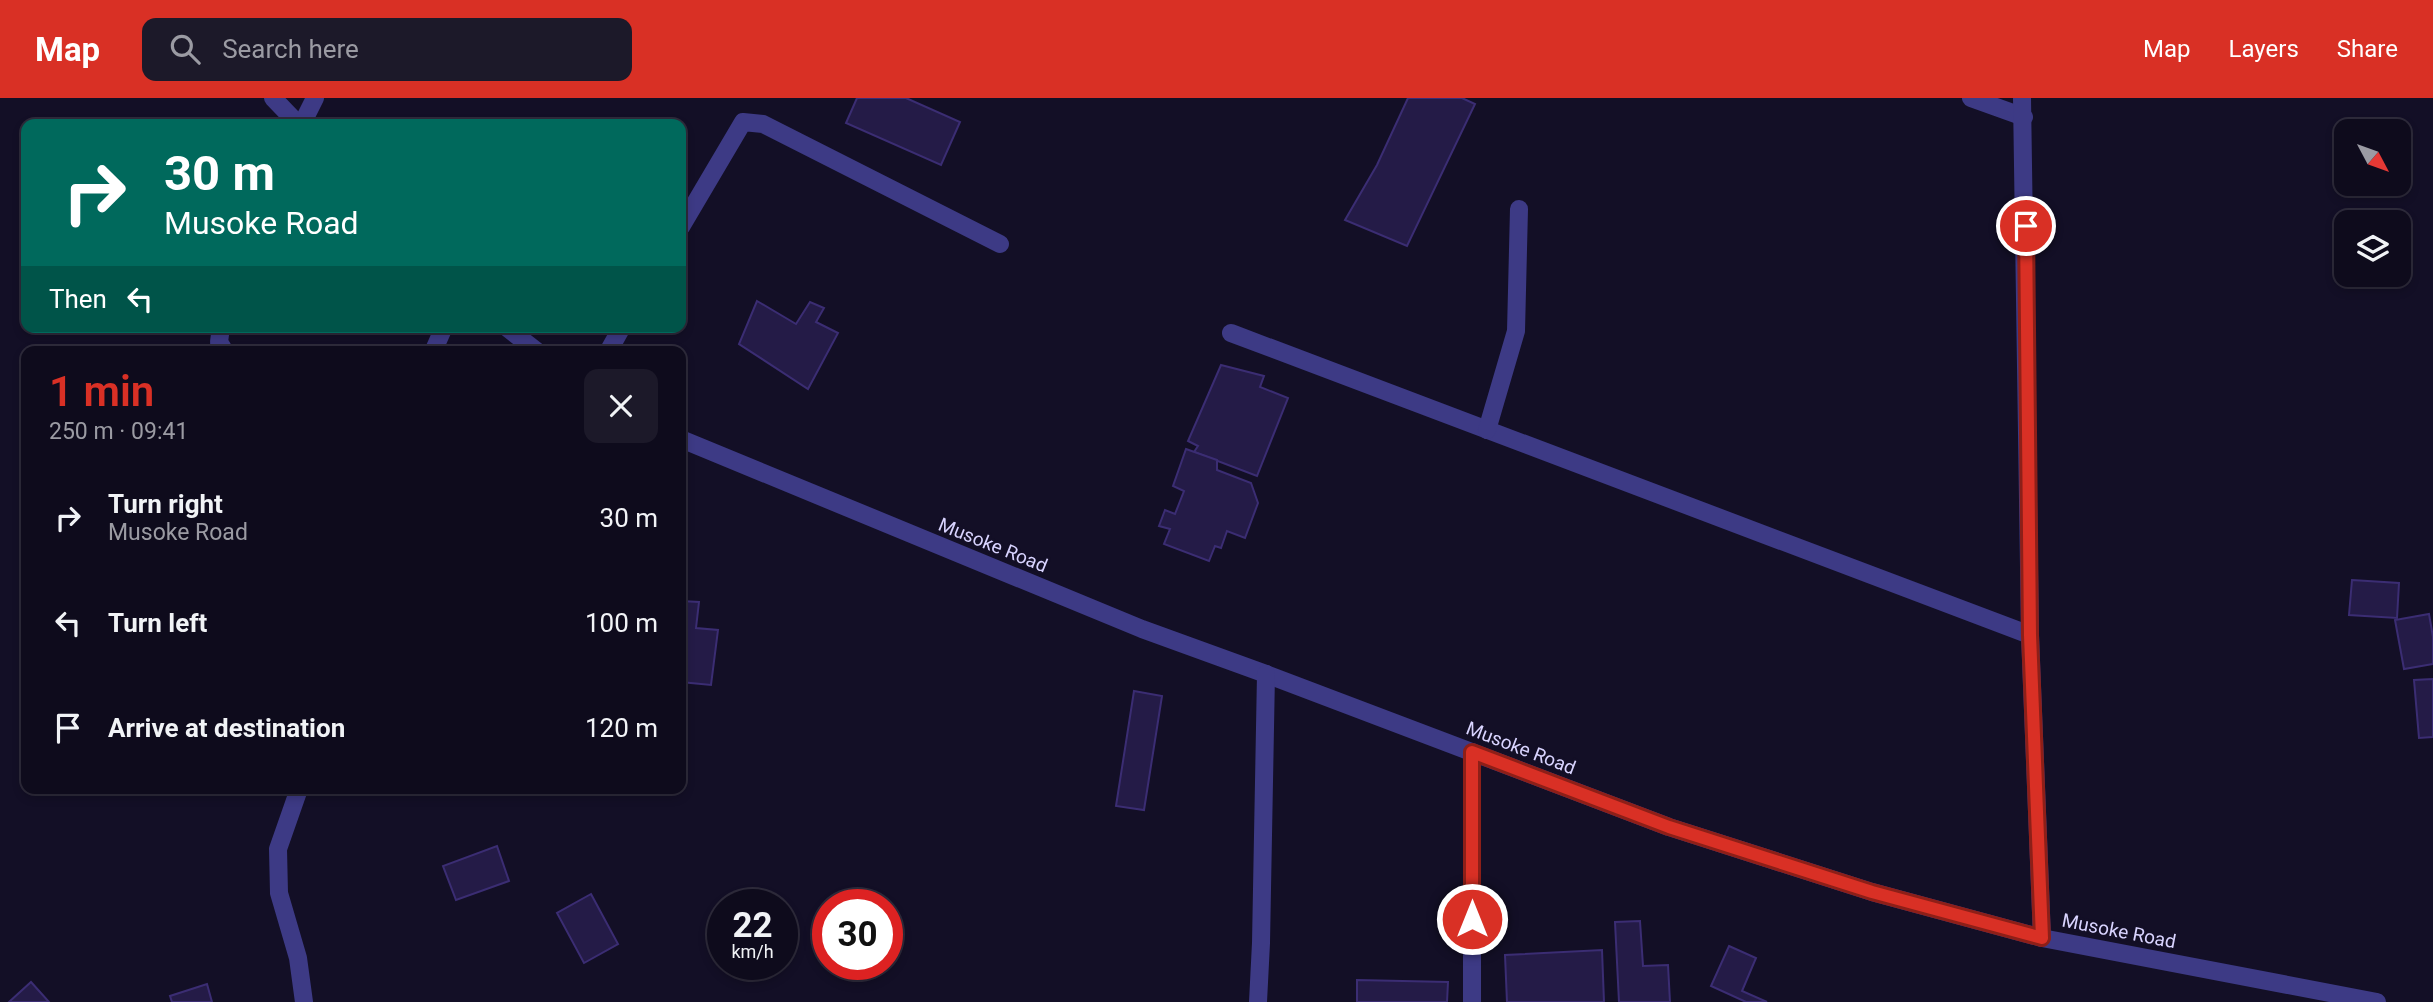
<!DOCTYPE html>
<meta charset="utf-8">
<style>
:root{--surface:#0e0b1c;--page:#1c1929;--text:#f1f3f6;--muted:#9b9ba3;--line:#2e2b3b;--accent:#d93025}
body{margin:0;font-family:Roboto,sans-serif;background:var(--page);color:var(--text);height:100vh;display:flex;flex-direction:column;font-size:26px;white-space:nowrap}
*{box-sizing:border-box;margin:0}
p{font-size:23px;color:var(--muted)}
.icon{flex:none;width:38px;height:38px;fill:none;stroke:currentColor;stroke-width:2;stroke-linecap:round;stroke-linejoin:round}
.map{position:relative;flex:1;overflow:hidden}
.side{position:absolute;left:21px;top:248px;width:665px;height:448px;display:flex;flex-direction:column;background:var(--surface);border-radius:14px;box-shadow:0 4px 10px #0003,0 0 0 2px var(--line)}
.side>*{flex:none}
.top-card{position:absolute;left:21px;top:21px;width:665px;height:214px;border-radius:14px;box-shadow:0 4px 10px #0003,0 0 0 2px var(--line);background:#00695c;color:#fff;overflow:hidden}
.needle{width:46px;rotate:131deg}
.controls{position:absolute;left:2334px;top:21px;display:grid;gap:14px}
.controls a{display:grid;place-items:center;width:77px;height:77px;border-radius:14px;background:var(--surface);box-shadow:0 4px 10px #0003,0 0 0 2px var(--line);font-size:35px}
.speed{position:absolute;left:707px;top:791px;display:flex;gap:14px;font-size:35px;font-weight:700;text-align:center}
.speed>*{display:grid;place-content:center;width:91px;height:91px;border-radius:50%;background:var(--surface);box-shadow:0 4px 10px #0003,0 0 0 2px var(--line);line-height:1}
.speed small{font-size:18px;font-weight:400}
.speed .limit{border:10px solid #d22;background:#fff;color:#111}
.pin{position:absolute;display:grid;place-items:center;width:60px;height:60px;color:#fff;margin:-30px;border:4px solid #fff;border-radius:50%;box-shadow:0 2px 7px #0007}
.me{position:absolute;width:77px;margin:-38px;rotate:0deg;stroke-linejoin:round;filter:drop-shadow(0 0 5px #0008)}
.turn{display:flex;align-items:center;gap:24px;height:147px;padding:0 28px;font-size:32px}
.turn .icon{width:91px;height:91px;stroke-width:2.5}
.turn b{display:block;font-size:49px;line-height:60px}
.then{display:flex;align-items:center;height:66px;padding:0 28px;background:#0003;gap:14px;font-size:26px}
.round{display:grid;place-items:center;flex:none;width:74px;height:74px;border-radius:14px;background:var(--page)}
.summary{display:flex;align-items:center;justify-content:space-between;height:119px;padding:0 28px}
h1{font-size:42px;font-weight:600;line-height:52px;color:var(--accent)}
ul{padding:0;list-style:none}
li{display:flex;align-items:center;gap:21px;height:105px;padding:0 28px}
li div{flex:1}
li b{display:block;font-size:26px}
li em{font-style:normal}
header{display:flex;align-items:center;gap:42px;box-sizing:border-box;height:98px;padding:0 35px;background:var(--accent);color:#fff}
header strong{font-size:33px}
nav{display:flex;gap:38px;margin-inline-start:auto;font-size:24px}
.search{width:490px;height:63px;background:var(--page);display:flex;align-items:center;gap:18px;box-sizing:border-box;padding:0 24px;border-radius:14px;color:var(--muted);font-size:26px}
.map>svg:first-child{display:block}
.building{fill:#241b47;stroke:#3b2d73;stroke-width:2}
.lines{fill:none;stroke-linecap:round;stroke-linejoin:round}
.service{stroke:#3d3a85;stroke-width:18}
.minor{stroke:#3d3a85;stroke-width:18}
.route-casing{stroke:#8d1f18;stroke-width:18}
.route{stroke:#d93025;stroke-width:12}
.labels{text-anchor:middle;dominant-baseline:central;stroke-width:5;stroke-linejoin:round;paint-order:stroke}
.street-label{font-size:19px;fill:#d9d4ff;stroke:#130f26}
</style>
<header>
<strong>Map</strong>
<div class="search"><svg class="icon" aria-label="search" viewBox="0 0 24 24"><circle cx="10" cy="10" r="6"/><path d="M15 15l6 6"/></svg>Search here</div>
<nav><a>Map</a><a>Layers</a><a>Share</a></nav>
</header>
<div class="map">
<svg width="2433" height="904" viewBox="0 0 2433 904">
<rect width="100%" height="100%" fill="#130f26"/>
<g class="building">
<path d="M857 0H906L960 24 941 67 846 25Z"/>
<path d="M1408 0H1462L1475 6 1407 148 1345 122 1377 67Z"/>
<path d="M757 203 796 226 810 204 824 210 816 224 838 235 808 291 739 246Z"/>
<path d="M1221 267 1264 278 1260 289 1288 300 1257 378 1194 354 1198 348 1188 343Z"/>
<path d="M1186 351 1217 362V372L1251 385 1258 405 1245 440 1227 433 1221 450 1215 448 1209 463 1164 446 1170 431 1159 428 1165 412 1175 416 1184 393 1173 388Z"/>
<path d="M2352 482 2399 485 2397 520 2349 517Z"/>
<path d="M681 503 699 504 696 530 718 532 711 587 681 584Z"/>
<path d="M2429 516 2433 539V566L2404 571 2395 522Z"/>
<path d="M2433 581V639L2419 640 2414 582Z"/>
<path d="M1134 593 1162 598 1144 712 1116 708Z"/>
<path d="M497 748 509 783 456 802 443 768Z"/>
<path d="M591 796 618 846 584 865 557 815Z"/>
<path d="M1640 823 1643 868 1668 867 1670 904H1619L1615 824Z"/>
<path d="M1729 848 1756 860 1742 893 1767 904H1746L1711 888Z"/>
<path d="M1602 852 1604 904H1507L1505 857Z"/>
<path d="M1357 882 1448 884 1447 904H1357Z"/>
<path d="M31 884 49 904H9Z"/>
<path d="M207 886 212 904H172L170 898Z"/>
</g>
<g class="lines">
<path class="service" d="M1971 0 2024 19"/>
<g class="minor">
<path d="M273 0 298 26"/>
<path d="M2022 0 2030 537 2042 840"/>
<path d="M302 26 315 0"/>
<path d="M681 129 743 24 763 26 1000 146"/>
<path d="M221 229 219 244 225 254"/>
<path d="M506 229 538 254"/>
<path d="M1231 235 2030 537"/>
<path d="M433 254 444 229"/>
<path d="M608 254 622 229"/>
<path d="M1487 332 1516 233 1519 111"/>
<path d="M681 341 1142 531 1266 576 1669 729 1872 794 2042 840 2377 904"/>
<path d="M299 691 278 751 279 795 298 860 304 904"/>
<path d="M1258 904 1261 845 1266 576"/>
<path d="M1472 904V654"/>
</g>
</g>
<g class="lines">
<g class="route-casing">
<path id="route" d="M1472 821V654L1669 729 1872 794 2042 840 2030 537 2026 128"/>
</g>
<use href="#route" class="route"/>
</g>
<g class="labels">
<g class="street-label">
<text transform="translate(993 447) rotate(22)">Musoke Road</text>
<text transform="translate(1521 650) rotate(21)">Musoke Road</text>
<text transform="translate(2119 833) rotate(11)">Musoke Road</text>
</g>
</g>
</svg>
<div class="controls">
<a><svg class="needle" viewBox="-14 -14 28 28"><path d="M0-13l5 13h-10z" fill="#e53935"/><path d="M0 13l5-13h-10z" fill="#9b9ba3"/></svg></a>
<a><svg class="icon" aria-label="layers" viewBox="0 0 24 24"><path d="M12 4l9 5-9 5-9-5zM3 14l9 5 9-5"/></svg></a>
</div>
<div class="speed"><div>22<small>km/h</small></div><div class="limit">30</div></div>
<div class="pin" style="left:2026px;top:128px;background:#d93025"><svg class="icon" aria-label="arrive" viewBox="0 0 24 24"><path d="M6 21V4h12l-3 4 3 4H6"/></svg></div>
<svg class="me" style="left:1472px;top:821px" viewBox="-20 -20 40 40"><circle r="17" fill="#d93025" stroke="#fff" stroke-width="3"/><path d="M0-11L8 9 0 5-8 9z" fill="#fff"/></svg>
<div class="top-card">
<div class="turn"><svg class="icon" aria-label="right" viewBox="0 0 24 24"><path d="M7 20v-9h11M14 6l5 5-5 5"/></svg><div><b>30 m</b>Musoke Road</div></div>
<div class="then">Then<svg class="icon" aria-label="left" viewBox="0 0 24 24"><path d="M17 20v-9H6M10 6l-5 5 5 5"/></svg></div>
</div>
<section class="side">
<div class="summary"><div><h1>1 min</h1><p>250 m · 09:41</p></div><a class="round"><svg class="icon" aria-label="close" viewBox="0 0 24 24"><path d="M6 6l12 12M18 6L6 18"/></svg></a></div>
<ul>
<li><svg class="icon" aria-label="right" viewBox="0 0 24 24"><path d="M7 20v-9h11M14 6l5 5-5 5"/></svg><div><b>Turn right</b><p>Musoke Road</p></div><em>30 m</em></li>
<li><svg class="icon" aria-label="left" viewBox="0 0 24 24"><path d="M17 20v-9H6M10 6l-5 5 5 5"/></svg><div><b>Turn left</b></div><em>100 m</em></li>
<li><svg class="icon" aria-label="arrive" viewBox="0 0 24 24"><path d="M6 21V4h12l-3 4 3 4H6"/></svg><div><b>Arrive at destination</b></div><em>120 m</em></li>
</ul>
</section>
</div>
